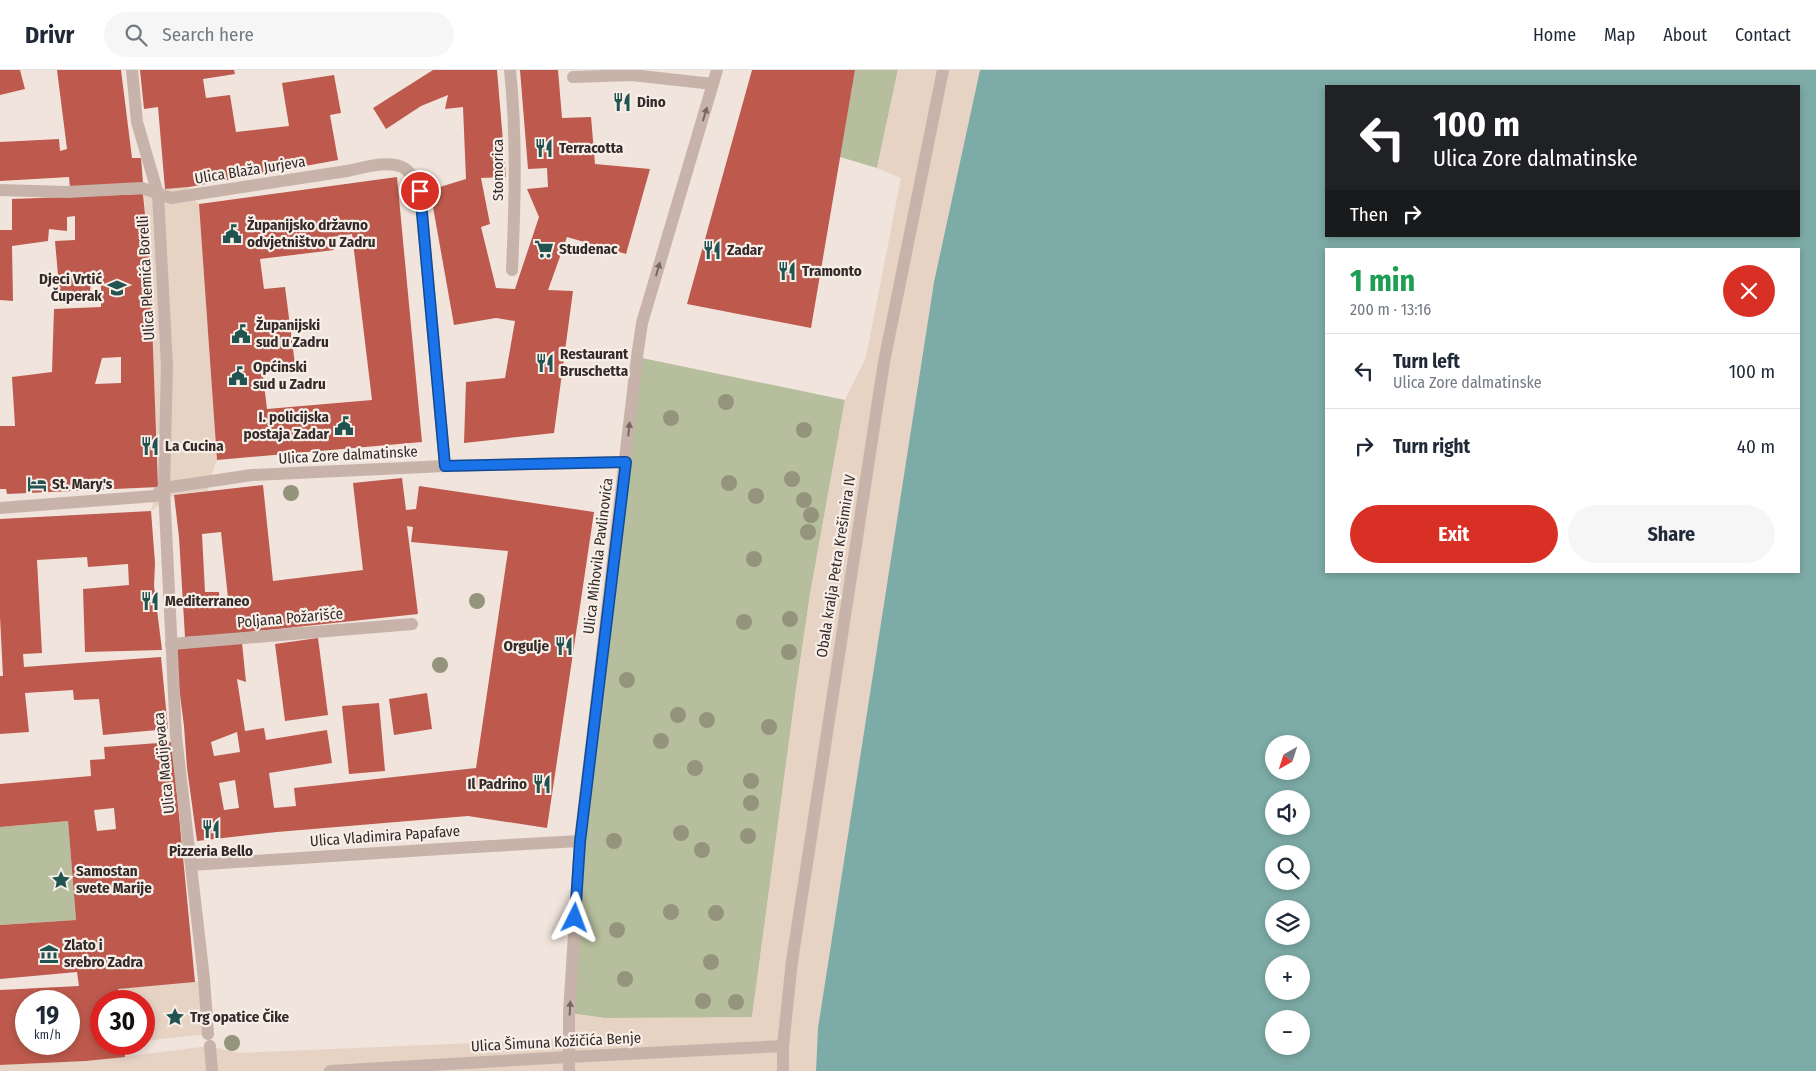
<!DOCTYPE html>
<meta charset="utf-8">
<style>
:root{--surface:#fff;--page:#f6f6f7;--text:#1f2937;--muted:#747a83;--line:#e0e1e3;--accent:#d93025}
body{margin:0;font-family:"Fira Sans Condensed",sans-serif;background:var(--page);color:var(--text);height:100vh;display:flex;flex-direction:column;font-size:19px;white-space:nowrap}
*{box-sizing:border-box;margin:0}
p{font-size:16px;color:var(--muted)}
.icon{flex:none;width:28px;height:28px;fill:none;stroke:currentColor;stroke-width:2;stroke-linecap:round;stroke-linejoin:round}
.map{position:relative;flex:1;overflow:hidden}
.side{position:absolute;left:1325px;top:178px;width:475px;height:325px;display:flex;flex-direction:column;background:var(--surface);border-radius:0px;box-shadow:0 2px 8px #0003}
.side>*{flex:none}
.hud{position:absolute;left:1325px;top:15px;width:475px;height:152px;border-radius:0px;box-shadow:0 2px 8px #0003;background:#202124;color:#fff;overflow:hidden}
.needle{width:32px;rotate:219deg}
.controls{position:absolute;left:1265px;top:665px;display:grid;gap:10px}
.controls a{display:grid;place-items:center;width:45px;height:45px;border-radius:50%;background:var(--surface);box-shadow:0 2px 8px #0003;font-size:25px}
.speed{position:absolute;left:15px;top:920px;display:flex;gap:10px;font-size:25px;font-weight:700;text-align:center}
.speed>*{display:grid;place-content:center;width:65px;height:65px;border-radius:50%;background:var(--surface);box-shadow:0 2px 8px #0003;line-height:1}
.speed small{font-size:12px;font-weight:400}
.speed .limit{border:8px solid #d22;background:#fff;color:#111}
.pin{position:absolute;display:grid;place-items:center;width:42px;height:42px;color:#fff;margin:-21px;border:2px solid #fff;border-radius:50%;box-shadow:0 1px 5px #0007}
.me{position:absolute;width:55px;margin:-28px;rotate:3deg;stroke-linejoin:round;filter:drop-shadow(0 0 4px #0008)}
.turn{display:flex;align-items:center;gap:18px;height:105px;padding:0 25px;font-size:22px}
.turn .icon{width:65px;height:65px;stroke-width:2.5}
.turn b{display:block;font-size:35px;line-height:42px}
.then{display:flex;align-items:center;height:48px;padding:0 25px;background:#0003;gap:10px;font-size:19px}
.round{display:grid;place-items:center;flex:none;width:52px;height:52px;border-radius:26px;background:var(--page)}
.headline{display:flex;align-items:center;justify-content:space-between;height:85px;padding:0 25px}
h1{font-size:30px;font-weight:700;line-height:38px;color:#1e9e55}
.primary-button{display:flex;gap:10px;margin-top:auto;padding:10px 25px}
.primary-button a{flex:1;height:58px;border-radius:30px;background:var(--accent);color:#fff;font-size:20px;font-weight:700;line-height:58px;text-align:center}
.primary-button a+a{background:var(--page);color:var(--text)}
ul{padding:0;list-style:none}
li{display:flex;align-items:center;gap:15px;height:75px;padding:0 25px;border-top:1px solid var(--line)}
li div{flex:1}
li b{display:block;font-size:19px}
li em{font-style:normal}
header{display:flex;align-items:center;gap:30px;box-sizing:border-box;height:70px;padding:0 25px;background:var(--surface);border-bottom:1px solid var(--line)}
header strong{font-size:24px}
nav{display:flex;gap:28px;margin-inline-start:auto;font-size:18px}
.search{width:350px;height:45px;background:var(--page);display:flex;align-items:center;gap:12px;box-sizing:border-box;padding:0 18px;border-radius:28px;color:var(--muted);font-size:19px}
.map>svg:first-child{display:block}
.green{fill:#b7be9d}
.plaza{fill:#e7d3c4}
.water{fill:#7daba7;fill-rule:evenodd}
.building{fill:#bd5a4d;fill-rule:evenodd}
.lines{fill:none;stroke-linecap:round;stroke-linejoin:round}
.lane{stroke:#c7b3a9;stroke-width:12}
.street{stroke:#c7b3a9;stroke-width:12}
.tree{fill:#94937c}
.oneway{fill:#766862}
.route-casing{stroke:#114b97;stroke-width:12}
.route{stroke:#1a73e8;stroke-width:9}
.labels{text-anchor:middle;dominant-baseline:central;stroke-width:4.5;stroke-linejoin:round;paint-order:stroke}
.poi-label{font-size:15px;font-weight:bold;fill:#342a28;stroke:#f8eee8;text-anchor:start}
.street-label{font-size:15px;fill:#342a28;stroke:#f8eee8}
</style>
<header>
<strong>Drivr</strong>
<div class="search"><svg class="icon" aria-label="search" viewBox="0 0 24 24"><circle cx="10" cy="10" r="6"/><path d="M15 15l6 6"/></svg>Search here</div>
<nav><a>Home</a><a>Map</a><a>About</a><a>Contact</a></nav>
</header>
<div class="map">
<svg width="1816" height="1001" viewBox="0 0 1816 1001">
<rect width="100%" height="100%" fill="#f0e4dc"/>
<g class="green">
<path d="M855 0H898L877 98 840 87Z"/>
<path d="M637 287 845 330 810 525 796 620 752 948H604L569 943 580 771Z"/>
<path d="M68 751 76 850 0 855V757Z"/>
</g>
<g class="plaza">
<path d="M898 0H980L934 212 818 958 816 1001H0V995L86 991 210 976 238 983 544 970 568 967 569 943 604 948 752 947 796 620 810 525 845 330 866 287 901 108 877 98Z"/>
<path d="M143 113 165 119 189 117V126L199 134 217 390 209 412 208 421 174 425 151 441 155 426 153 417 158 416 150 195Z"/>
<path d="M204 909 208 964 144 971V931H120L118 919 195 912Z"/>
</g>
<path class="water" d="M980 0H1816V1001H816L818 958 934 212ZM1799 16V166H1326V16ZM1326 179H1799V501H1326ZM1274 674H1301V701H1274ZM1274 729H1301V756H1274ZM1274 784H1301V811H1274ZM1274 839H1301V866H1274ZM1274 894H1301V921H1274ZM1274 949H1301V976H1274Z"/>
<g class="building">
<path d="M0 0H20L25 19 0 25Z"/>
<path d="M57 0H121L132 88H141L143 113 70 118 69 107 0 111V72L59 69 60 81 67 79Z"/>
<path d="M140 0H234L235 4 203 9 206 28 230 25 236 62 289 56 282 13 334 5 341 43 330 45 338 90 189 117 165 119 158 37 144 39Z"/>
<path d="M433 0H497L506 107 481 108 490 154 481 157 496 218 515 219 539 147 527 119 548 117 547 98 528 99 520 0H558L562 48 591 47 595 94 650 99 626 184 567 167 552 209 548 220 573 221 554 363 464 373 466 312 505 308 515 251 496 248 454 255 430 120 466 109 463 37 445 39 448 25 421 36 386 59 373 38Z"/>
<path d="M752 0H855L811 258 687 234Z"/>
<path d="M397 107 422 372 217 390 199 134ZM352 164 372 330 267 339 262 298 295 294 285 217 264 219 260 189 334 180 332 167Z"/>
<path d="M143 124 150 195 158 417 7 424 6 419H0V356H15L12 307 52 302 54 239 101 237V206L91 207 90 226 60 228 55 171 75 170V146L67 147V161L49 159 48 171 12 176 13 231 0 230V160H12V129ZM121 287V313L95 314 102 288Z"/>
<path d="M402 408 406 440 416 439 419 416 594 442 547 758 468 746 277 762 197 771 187 698 184 656 179 617 177 579 242 573 246 612 237 609 245 661 264 658 266 670 327 660 332 693 269 703 274 738 296 736 294 718 476 698 508 481 411 472 413 457 407 456 418 544 221 565 185 567 179 467 174 425 263 415 273 511 363 500 353 413ZM221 462 228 528 220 535 219 522H205L202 464ZM237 662 240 682 214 686 211 672ZM235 710 239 738 224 740 219 713Z"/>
<path d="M151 441 155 493 154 516 162 580 85 582 83 519 129 515 128 494 88 497 87 487 37 490 42 583 23 584 24 597 161 587 168 659 103 665 99 629 74 630 73 620 25 623 29 662 0 664V606H3L0 547V449Z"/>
<path d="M318 568 328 645 285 651 275 574Z"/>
<path d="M427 623 432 659 394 665 389 629Z"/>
<path d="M379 633 385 701 349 704 342 636Z"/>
<path d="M172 672 195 912 118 919 120 931H101V974H124L125 987 86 991 0 995V920L79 916 77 902 0 909V855L76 850 68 751 0 757V714L91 706 90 690 105 689 104 677ZM114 738 116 759 97 761 94 740ZM26 931H69V974H26Z"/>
</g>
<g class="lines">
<g class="lane">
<path d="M573 7 632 5 713 14"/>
<path d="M347 101C363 98 386 90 402 97 411 101 416 112 420 121L445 396"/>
<path d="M252 405 445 396 625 392"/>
<path d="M457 778 580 771"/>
</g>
<g class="street">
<path d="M132 0 137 52 158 124 167 296 164 418 176 666 204 909 208 964"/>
<path d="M510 0C517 67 515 133 512 200"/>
<path d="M0 120 67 122 142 118 171 128 347 101"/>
<path d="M164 418 252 405"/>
<path d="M0 438 155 426 164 418"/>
<path d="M171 574 412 554"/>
<path d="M191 795 457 778"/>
<path d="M210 976 212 1001"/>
<path d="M330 1001 568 987 783 976"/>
<path d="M569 1001V943L580 771 637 287 642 253 717 0"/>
<path d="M783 1001V976L792 891 884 292 943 0"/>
</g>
</g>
<g class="tree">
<circle cx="726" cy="332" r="8"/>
<circle cx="671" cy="348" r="8"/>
<circle cx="804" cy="360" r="8"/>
<circle cx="792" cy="409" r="8"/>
<circle cx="729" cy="413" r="8"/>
<circle cx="291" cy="423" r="8"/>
<circle cx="756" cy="426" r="8"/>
<circle cx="804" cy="430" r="8"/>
<circle cx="811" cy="445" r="8"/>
<circle cx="808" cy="462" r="8"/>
<circle cx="754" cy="489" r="8"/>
<circle cx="477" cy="531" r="8"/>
<circle cx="790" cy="549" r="8"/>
<circle cx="744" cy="552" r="8"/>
<circle cx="789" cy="582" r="8"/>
<circle cx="440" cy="595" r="8"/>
<circle cx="627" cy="610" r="8"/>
<circle cx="678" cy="645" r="8"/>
<circle cx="707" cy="650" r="8"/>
<circle cx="769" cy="657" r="8"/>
<circle cx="661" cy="671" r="8"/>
<circle cx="695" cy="698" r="8"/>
<circle cx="751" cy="711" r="8"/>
<circle cx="751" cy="733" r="8"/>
<circle cx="681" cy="763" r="8"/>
<circle cx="748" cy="766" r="8"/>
<circle cx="614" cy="771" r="8"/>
<circle cx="702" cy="780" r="8"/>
<circle cx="671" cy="842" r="8"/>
<circle cx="716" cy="843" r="8"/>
<circle cx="617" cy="860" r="8"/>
<circle cx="711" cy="892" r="8"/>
<circle cx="625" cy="909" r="8"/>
<circle cx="703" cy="931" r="8"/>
<circle cx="736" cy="932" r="8"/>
<circle cx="232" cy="973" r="8"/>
</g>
<defs><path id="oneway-solid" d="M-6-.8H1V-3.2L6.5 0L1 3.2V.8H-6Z" transform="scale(1.25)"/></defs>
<g class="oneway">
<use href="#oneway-solid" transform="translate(705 44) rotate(-73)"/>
<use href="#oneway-solid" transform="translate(658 199) rotate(-74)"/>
<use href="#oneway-solid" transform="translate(629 359) rotate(-84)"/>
<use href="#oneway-solid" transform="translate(570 938) rotate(-87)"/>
</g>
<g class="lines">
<g class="route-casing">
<path id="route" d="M420 121 445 396 626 392 580 772 575 848"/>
</g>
<use href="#route" class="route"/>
</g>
<defs>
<g id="restaurant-bare" transform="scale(1.5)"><path d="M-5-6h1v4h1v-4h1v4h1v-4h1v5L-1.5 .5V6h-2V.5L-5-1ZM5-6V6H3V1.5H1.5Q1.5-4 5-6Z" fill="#215350" stroke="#f8eee8" stroke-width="2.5" paint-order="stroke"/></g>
<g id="civic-bare" transform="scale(1.5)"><path d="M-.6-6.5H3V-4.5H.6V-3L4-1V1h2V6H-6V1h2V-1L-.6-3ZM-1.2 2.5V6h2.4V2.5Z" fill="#215350" stroke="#f8eee8" stroke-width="2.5" paint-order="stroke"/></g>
<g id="supermarket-bare" transform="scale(1.5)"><path d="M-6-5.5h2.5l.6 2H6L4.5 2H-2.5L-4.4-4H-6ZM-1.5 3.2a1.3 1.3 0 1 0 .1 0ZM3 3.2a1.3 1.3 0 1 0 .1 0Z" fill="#215350" stroke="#f8eee8" stroke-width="2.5" paint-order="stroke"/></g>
<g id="school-bare" transform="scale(1.5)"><path d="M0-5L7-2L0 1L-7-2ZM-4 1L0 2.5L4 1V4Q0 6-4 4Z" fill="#215350" stroke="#f8eee8" stroke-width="2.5" paint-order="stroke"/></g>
<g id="hotel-bare" transform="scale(1.5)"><path d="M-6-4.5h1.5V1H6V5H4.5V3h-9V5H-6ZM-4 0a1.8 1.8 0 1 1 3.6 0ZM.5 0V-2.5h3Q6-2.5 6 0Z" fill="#215350" stroke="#f8eee8" stroke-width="2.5" paint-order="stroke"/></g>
<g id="sight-bare" transform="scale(1.5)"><path d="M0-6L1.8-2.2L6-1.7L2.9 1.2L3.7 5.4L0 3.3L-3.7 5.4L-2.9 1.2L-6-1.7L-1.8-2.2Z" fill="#215350" stroke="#f8eee8" stroke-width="2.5" paint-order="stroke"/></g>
<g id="museum-bare" transform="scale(1.5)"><path d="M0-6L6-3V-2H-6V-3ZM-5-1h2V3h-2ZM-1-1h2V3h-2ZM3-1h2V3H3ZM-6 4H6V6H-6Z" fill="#215350" stroke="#f8eee8" stroke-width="2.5" paint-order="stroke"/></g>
</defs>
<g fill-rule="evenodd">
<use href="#restaurant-bare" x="622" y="32"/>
<use href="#restaurant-bare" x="544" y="78"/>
<use href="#civic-bare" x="232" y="164"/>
<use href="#supermarket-bare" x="544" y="179"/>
<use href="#restaurant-bare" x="712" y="180"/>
<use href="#restaurant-bare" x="787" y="201"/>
<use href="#school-bare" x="117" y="218"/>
<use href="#civic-bare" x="241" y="264"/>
<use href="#restaurant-bare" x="545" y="293"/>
<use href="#civic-bare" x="238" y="306"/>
<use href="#civic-bare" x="344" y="356"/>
<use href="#restaurant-bare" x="150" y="376"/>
<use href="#hotel-bare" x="37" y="414"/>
<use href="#restaurant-bare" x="150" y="531"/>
<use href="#restaurant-bare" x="564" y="576"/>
<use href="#restaurant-bare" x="542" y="714"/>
<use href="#restaurant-bare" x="211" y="759"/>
<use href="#sight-bare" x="61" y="810"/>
<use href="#museum-bare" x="49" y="884"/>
<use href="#sight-bare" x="175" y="947"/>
</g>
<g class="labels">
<g class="poi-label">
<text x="637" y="32">Dino</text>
<text x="559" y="78">Terracotta</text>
<text x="247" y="155">Županijsko državno<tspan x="247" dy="17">odvjetništvo u Zadru</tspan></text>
<text x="559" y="179">Studenac</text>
<text x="727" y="180">Zadar</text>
<text x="802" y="201">Tramonto</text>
<text x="102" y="209" text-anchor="end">Djeci Vrtić<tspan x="102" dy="17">Čuperak</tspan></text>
<text x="256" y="255">Županijski<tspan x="256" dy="17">sud u Zadru</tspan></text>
<text x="560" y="284">Restaurant<tspan x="560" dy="17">Bruschetta</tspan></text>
<text x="253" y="297">Općinski<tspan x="253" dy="17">sud u Zadru</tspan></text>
<text x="329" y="347" text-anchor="end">I. policijska<tspan x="329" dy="17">postaja Zadar</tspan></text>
<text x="165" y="376">La Cucina</text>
<text x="52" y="414">St. Mary's</text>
<text x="165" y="531">Mediterraneo</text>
<text x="549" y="576" text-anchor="end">Orgulje</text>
<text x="527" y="714" text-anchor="end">Il Padrino</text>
<text x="211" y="781" text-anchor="middle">Pizzeria Bello</text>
<text x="76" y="801">Samostan<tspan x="76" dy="17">svete Marije</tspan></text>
<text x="64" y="875">Zlato i<tspan x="64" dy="17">srebro Zadra</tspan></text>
<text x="190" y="947">Trg opatice Čike</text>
</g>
<g class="street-label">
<text transform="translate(250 100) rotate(-9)">Ulica Blaža Jurjeva</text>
<text transform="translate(498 100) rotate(-90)">Stomorica</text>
<text transform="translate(146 208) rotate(-93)">Ulica Plemića Borelli</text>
<text transform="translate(348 385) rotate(-3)">Ulica Zore dalmatinske</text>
<text transform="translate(598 486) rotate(-83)">Ulica Mihovila Pavlinovića</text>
<text transform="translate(836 496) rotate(-81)">Obala kralja Petra Krešimira IV</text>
<text transform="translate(290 548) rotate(-5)">Poljana Požarišće</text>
<text transform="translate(164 693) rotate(-96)">Ulica Madijevaca</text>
<text transform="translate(385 766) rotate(-4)">Ulica Vladimira Papafave</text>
<text transform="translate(556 972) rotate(-3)">Ulica Šimuna Kožičića Benje</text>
</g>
</g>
</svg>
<div class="controls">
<a><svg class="needle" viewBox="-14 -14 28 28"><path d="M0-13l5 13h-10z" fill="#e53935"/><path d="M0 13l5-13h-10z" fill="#747a83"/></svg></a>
<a><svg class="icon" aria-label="sound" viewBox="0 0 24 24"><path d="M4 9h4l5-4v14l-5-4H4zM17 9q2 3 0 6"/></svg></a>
<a><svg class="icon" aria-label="search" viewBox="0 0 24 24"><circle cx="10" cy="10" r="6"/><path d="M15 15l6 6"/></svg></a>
<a><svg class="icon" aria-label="layers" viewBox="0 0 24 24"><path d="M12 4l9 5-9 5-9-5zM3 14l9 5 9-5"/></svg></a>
<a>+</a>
<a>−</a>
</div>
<div class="speed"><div>19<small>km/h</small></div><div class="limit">30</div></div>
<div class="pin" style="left:420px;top:121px;background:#d93025"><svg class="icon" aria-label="arrive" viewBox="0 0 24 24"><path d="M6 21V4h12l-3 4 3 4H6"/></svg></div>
<svg class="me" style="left:575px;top:848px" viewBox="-20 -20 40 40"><path d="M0-17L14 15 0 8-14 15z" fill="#1a73e8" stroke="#fff" stroke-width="4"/></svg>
<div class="hud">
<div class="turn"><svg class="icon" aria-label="left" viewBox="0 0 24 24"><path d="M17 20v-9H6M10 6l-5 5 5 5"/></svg><div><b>100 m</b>Ulica Zore dalmatinske</div></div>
<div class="then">Then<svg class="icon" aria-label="right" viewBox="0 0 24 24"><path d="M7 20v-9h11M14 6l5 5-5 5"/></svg></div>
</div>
<section class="side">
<div class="headline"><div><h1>1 min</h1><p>200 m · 13:16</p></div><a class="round" style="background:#d93025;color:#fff"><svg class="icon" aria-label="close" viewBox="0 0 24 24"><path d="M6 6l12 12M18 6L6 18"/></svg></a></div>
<ul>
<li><svg class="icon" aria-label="left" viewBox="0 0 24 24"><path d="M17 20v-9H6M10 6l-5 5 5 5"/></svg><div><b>Turn left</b><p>Ulica Zore dalmatinske</p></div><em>100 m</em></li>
<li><svg class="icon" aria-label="right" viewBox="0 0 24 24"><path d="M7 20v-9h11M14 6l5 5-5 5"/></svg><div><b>Turn right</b></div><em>40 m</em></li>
</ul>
<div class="primary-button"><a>Exit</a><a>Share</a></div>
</section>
</div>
